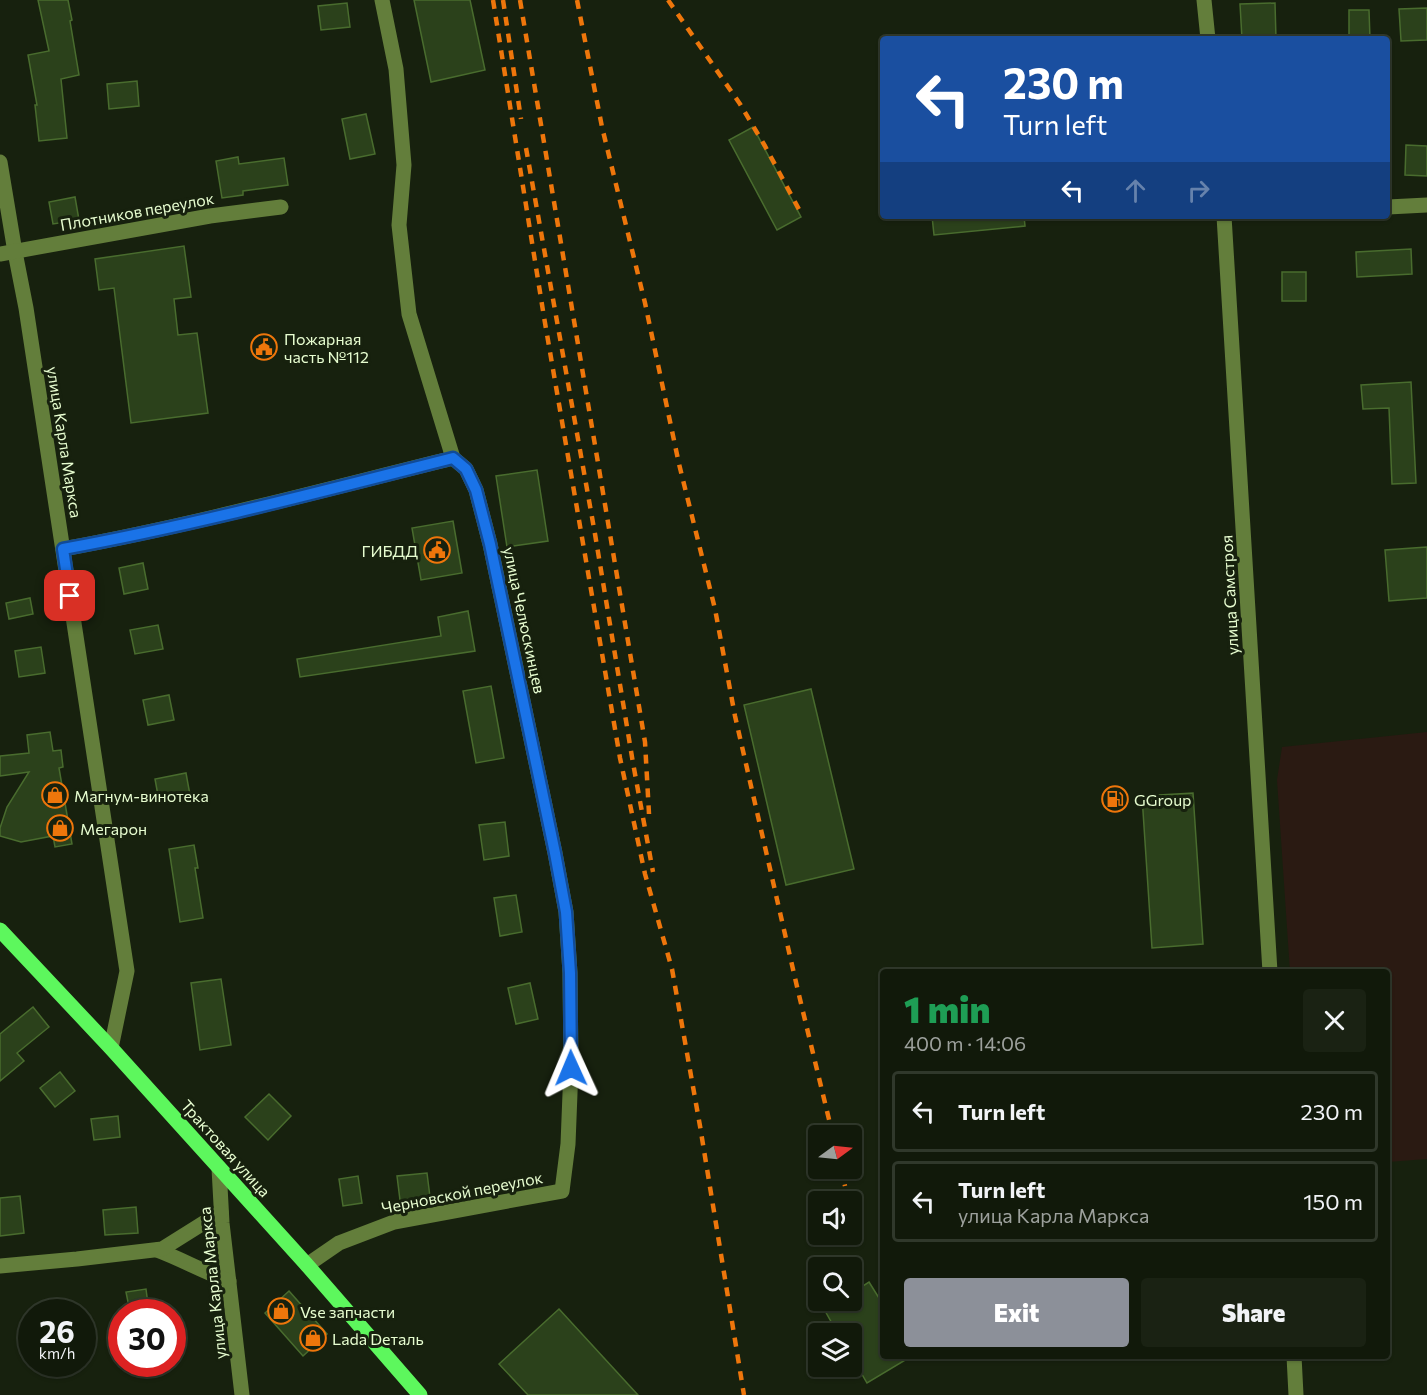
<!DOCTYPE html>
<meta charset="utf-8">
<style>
:root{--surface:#11190a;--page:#1a2213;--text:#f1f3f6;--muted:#9ca09c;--line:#30382b;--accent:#8c9099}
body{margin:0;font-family:Commissioner,sans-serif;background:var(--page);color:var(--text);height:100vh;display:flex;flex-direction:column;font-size:22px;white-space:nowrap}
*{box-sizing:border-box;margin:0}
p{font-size:20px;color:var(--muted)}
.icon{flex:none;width:33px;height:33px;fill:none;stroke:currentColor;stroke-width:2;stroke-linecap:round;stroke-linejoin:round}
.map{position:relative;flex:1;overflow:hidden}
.sheet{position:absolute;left:880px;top:969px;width:510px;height:390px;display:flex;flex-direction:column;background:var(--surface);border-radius:6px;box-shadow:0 2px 4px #0004,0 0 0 2px var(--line)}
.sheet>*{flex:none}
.banner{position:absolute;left:880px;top:36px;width:510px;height:183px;border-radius:6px;box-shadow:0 2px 4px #0004,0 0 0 2px var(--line);background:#1a4fa0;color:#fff;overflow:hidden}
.needle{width:39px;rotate:75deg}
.fabs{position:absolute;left:808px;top:1125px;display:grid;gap:12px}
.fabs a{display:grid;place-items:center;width:54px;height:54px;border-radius:6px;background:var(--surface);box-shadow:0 2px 4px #0004,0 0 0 2px var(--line);font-size:30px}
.speed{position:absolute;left:18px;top:1299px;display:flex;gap:12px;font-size:30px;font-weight:700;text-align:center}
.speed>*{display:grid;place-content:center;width:78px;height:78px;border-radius:50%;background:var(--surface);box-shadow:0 2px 4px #0004,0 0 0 2px var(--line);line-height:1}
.speed small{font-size:15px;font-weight:400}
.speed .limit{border:9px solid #d22;background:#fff;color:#111}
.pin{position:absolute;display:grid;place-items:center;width:51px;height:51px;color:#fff;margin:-26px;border-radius:12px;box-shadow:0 3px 9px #0006}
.me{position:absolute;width:66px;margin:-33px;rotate:359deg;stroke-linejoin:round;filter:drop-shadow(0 0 4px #0008)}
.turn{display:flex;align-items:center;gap:21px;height:126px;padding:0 24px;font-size:27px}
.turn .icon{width:78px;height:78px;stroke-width:2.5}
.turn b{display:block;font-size:42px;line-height:51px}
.lanes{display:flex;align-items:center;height:57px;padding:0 24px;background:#0003;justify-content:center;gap:30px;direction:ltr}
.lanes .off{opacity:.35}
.round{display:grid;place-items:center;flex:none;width:63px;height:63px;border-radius:6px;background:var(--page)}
.headline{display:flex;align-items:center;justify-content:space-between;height:102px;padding:0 24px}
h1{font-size:36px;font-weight:800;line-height:45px;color:#1e9e55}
.primary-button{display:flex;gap:12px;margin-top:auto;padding:12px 24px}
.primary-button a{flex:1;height:69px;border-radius:6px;background:var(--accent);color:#fff;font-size:24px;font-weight:800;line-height:69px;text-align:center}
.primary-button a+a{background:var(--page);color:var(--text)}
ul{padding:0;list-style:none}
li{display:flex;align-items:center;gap:18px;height:81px;margin:0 12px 9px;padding:0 12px;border:3px solid var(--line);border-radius:6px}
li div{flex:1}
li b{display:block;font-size:22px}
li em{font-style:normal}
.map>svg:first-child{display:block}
.green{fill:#2a1a12}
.building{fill:#2b411b;stroke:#496c2e;stroke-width:1.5}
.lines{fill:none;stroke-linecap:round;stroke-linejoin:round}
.minor{stroke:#637e3b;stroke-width:15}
.major{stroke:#5df75d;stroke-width:15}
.rail{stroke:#ee760b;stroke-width:4.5;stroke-dasharray:9 8;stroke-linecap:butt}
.route-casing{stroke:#114b97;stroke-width:15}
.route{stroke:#1a73e8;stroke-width:10}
.labels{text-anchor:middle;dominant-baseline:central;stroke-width:6;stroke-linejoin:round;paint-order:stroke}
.street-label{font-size:16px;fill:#e7fdd0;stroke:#17210e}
.poi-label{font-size:16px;fill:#e7fdd0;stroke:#17210e;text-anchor:start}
</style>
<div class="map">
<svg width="1427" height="1395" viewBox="0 0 1427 1395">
<rect width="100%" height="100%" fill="#17210e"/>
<path class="green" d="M1427 732V1159L1388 1162V972H1290L1277 780 1282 747Z"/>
<g class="building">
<path d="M38 0H68L72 20 70 21 79 75 61 79 67 138 39 141 35 105H37L28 55 49 51Z"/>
<path d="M414 0H470L485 70 431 82Z"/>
<path d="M347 3 350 27 321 30 318 6Z"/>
<path d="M1275 3 1276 39H1242L1240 4Z"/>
<path d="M1427 8V40L1401 41 1399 9Z"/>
<path d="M1349 10H1369L1370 39H1349Z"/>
<path d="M137 81 139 106 109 109 107 84Z"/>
<path d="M366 114 375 154 350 159 342 119Z"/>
<path d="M753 127 801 217 777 230 729 140Z"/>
<path d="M1406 145 1427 146V176L1405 175Z"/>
<path d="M238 157 239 164 284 158 288 185 243 191V195L222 198 216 161Z"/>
<path d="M75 197 79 220 53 224 49 202Z"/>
<path d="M932 216H1024L1025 226 934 235Z"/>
<path d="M184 246 191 297 174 299 178 335 197 333 208 413 131 423 114 288 99 290 95 259Z"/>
<path d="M1411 249 1412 274 1357 277 1356 252Z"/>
<rect x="1282" y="272" width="24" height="29"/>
<path d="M1411 382 1416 483 1392 484 1389 408 1363 409 1361 385Z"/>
<path d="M537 470 548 541 507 547 496 476Z"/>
<path d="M453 521 462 573 421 580 412 528Z"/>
<path d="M1427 547V598L1389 601 1385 550Z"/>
<path d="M143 563 148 589 124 594 119 568Z"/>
<path d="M30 598 33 614 9 619 6 603Z"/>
<path d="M468 611 475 651 300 677 297 659 441 636 438 617Z"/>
<path d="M158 625 163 649 135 654 130 630Z"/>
<path d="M41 647 45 673 19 677 15 651Z"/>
<path d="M491 686 504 758 476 763 463 691Z"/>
<path d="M811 689 854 869 786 885 744 705Z"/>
<path d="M169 695 174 720 148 725 143 700Z"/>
<path d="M50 732 53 751 61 750 63 767 59 768 72 844 55 847 53 836 21 842 0 836V828L7 807 29 772 0 776V756L29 753 27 735Z"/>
<path d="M186 773 190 795 159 801 155 779Z"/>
<path d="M1193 793 1203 944 1152 948 1142 796Z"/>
<path d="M505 822 509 856 484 860 479 825Z"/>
<path d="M194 845 198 868H195L203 918 180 922 169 849Z"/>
<path d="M516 895 522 932 500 936 494 898Z"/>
<path d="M221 979 231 1045 200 1050 191 983Z"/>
<path d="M530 983 538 1019 516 1024 508 988Z"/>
<path d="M33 1007 49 1027 17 1053 24 1061 0 1081V1034Z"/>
<path d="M60 1072 75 1091 55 1107 40 1088Z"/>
<path d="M269 1094 291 1116 268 1140 245 1117Z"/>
<path d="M118 1116 120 1137 94 1140 91 1119Z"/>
<path d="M427 1173 430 1197 400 1200 397 1176Z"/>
<path d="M358 1176 362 1203 343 1206 339 1179Z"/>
<path d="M20 1196 24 1233 0 1236V1198Z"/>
<path d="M136 1207 138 1233 105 1235 103 1210Z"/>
<path d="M869 1282 884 1306V1356H912L867 1383 852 1357V1334H838L824 1309 839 1300H852V1293Z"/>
<path d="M146 1289 149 1312H130L126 1292Z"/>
<path d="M289 1291 327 1334 303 1356 265 1313Z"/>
<path d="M559 1309 638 1395H528L499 1364Z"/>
</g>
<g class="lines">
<g class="minor">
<path d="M1204 0 1208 39"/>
<path d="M0 162 15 252 26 308 127 971 111 1048"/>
<path d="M1388 207 1427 205"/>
<path d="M1224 216 1270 972"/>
<path d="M0 254 210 216 281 207"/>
<path d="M63 549C194 525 323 490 453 458"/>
<path d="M219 1168 222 1223 242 1395"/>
<path d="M157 1250C181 1259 204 1272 229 1281"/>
<path d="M307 1265 339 1243 394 1222 562 1191 568 1144 571 1068 570 973 566 912 555 853 490 544 476 490 466 469 453 458 409 314 399 225 404 165 396 69 382 0"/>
<path d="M0 1266 77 1259 162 1249 221 1212"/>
<path d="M1294 1356 1296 1395"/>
</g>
<path class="major" d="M0 930 111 1048 307 1265 420 1395"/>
<g class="rail">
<path d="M493 0 544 317 620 758 645 874 672 969 700 1126 744 1395"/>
<path d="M503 0 521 119"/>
<path d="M520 0 645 742 649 814"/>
<path d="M577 0 602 127 645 303 679 464 715 609 735 716 798 991 833 1136"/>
<path d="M668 0 740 104 765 146 802 215"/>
<path d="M526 148 595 534 633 763 653 872"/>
<path d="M841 1168 845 1186"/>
</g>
</g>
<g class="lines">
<g class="route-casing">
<path id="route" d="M70 596 63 549C194 525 323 491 453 458L466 469 476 490 490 544 555 853 566 912 570 973 571 1068"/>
</g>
<use href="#route" class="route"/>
</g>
<defs>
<g id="civic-ring" transform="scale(1.35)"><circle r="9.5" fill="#17210e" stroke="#ee760b" stroke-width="1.5"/><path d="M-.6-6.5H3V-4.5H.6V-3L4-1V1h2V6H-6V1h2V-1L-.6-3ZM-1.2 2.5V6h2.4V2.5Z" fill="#ee760b"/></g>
<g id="shop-ring" transform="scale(1.35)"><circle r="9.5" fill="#17210e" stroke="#ee760b" stroke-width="1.5"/><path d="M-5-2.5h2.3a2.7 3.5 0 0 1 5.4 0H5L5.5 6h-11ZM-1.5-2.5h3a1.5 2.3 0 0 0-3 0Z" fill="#ee760b"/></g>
<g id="fuel-ring" transform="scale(1.35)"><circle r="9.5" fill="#17210e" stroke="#ee760b" stroke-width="1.5"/><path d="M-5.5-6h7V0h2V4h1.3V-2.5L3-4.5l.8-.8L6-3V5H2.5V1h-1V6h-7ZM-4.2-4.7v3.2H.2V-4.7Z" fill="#ee760b"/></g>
</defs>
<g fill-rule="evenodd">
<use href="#civic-ring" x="264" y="347"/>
<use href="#civic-ring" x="437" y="550"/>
<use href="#shop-ring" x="55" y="795"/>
<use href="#fuel-ring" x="1115" y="799"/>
<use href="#shop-ring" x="60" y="828"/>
<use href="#shop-ring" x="281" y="1311"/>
<use href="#shop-ring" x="313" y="1338"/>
</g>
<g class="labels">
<g class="street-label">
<text transform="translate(137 211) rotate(-10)">Плотников переулок</text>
<text transform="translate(65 442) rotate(81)">улица Карла Маркса</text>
<text transform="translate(1229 595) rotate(-93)">улица Самстроя</text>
<text transform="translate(525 620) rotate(78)">улица Челюскинцев</text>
<text transform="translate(226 1148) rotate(48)">Трактовая улица</text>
<text transform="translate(462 1192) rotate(-11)">Черновской переулок</text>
<text transform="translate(212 1283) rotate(-96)">улица Карла Маркса</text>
</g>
<g class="poi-label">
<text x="284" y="338">Пожарная<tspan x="284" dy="18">часть №112</tspan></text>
<text x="418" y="550" text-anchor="end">ГИБДД</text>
<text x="74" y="795">Магнум-винотека</text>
<text x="1134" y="799">GGroup</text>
<text x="80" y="828">Мегарон</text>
<text x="300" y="1311">Vse запчасти</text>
<text x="332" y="1338">Lada Dеталь</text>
</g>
</g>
</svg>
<div class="fabs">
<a><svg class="needle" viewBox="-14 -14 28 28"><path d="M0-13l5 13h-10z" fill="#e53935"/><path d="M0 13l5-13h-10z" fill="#9ca09c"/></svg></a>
<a><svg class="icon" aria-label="sound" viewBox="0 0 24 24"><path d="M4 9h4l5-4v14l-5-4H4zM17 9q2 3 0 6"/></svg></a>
<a><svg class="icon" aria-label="search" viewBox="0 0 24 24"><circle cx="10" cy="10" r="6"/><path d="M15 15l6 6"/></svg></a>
<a><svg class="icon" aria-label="layers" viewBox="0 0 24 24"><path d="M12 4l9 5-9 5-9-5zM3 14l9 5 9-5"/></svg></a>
</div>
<div class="speed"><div>26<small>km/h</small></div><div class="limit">30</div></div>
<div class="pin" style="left:70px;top:596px;background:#d93025"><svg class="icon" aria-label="arrive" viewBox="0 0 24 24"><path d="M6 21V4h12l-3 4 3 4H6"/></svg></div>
<svg class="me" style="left:571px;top:1068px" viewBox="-20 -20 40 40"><path d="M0-17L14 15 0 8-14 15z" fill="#1a73e8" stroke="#fff" stroke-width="4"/></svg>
<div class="banner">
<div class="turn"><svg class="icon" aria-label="left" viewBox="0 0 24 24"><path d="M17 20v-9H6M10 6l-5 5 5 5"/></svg><div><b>230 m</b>Turn left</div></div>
<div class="lanes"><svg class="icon" aria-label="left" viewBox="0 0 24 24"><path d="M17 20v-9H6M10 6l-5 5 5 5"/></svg><svg class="icon off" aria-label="ahead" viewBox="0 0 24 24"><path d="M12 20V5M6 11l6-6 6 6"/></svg><svg class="icon off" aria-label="right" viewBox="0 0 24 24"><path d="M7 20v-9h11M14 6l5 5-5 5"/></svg></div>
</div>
<section class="sheet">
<div class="headline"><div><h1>1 min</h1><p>400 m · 14:06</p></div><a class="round"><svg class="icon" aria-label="close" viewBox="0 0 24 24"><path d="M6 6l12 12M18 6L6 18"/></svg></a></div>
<ul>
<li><svg class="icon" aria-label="left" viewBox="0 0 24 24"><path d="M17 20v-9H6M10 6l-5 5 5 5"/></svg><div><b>Turn left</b></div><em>230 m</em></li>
<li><svg class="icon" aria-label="left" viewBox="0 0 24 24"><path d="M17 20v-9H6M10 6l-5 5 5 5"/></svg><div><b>Turn left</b><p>улица Карла Маркса</p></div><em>150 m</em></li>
</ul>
<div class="primary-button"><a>Exit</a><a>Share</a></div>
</section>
</div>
